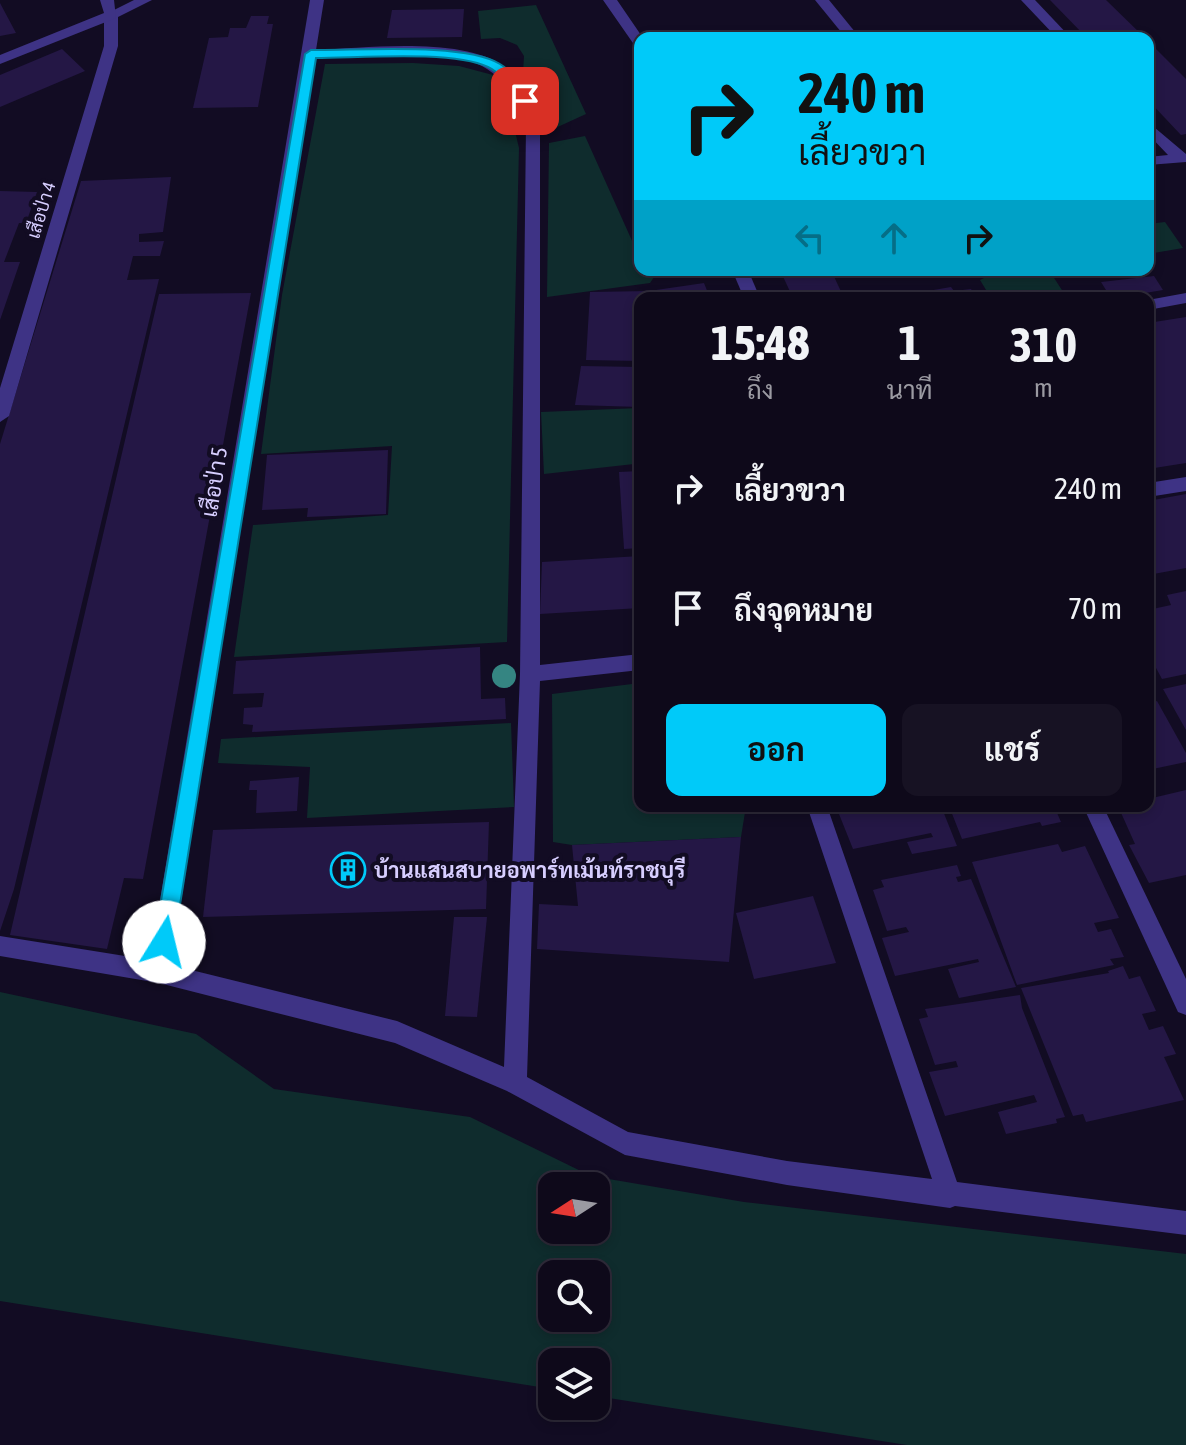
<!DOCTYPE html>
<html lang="th">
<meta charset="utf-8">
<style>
:root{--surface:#0e091a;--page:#171223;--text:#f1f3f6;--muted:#9b9aa2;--line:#2e2a39;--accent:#00caf9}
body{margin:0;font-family:"Asap Condensed",Sarabun,sans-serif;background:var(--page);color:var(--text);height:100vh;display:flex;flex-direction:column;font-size:30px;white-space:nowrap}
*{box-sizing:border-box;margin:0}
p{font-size:26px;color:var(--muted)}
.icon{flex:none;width:44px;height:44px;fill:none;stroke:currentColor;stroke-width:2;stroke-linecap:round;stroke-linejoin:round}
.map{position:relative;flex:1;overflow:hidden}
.details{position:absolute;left:634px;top:292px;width:520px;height:520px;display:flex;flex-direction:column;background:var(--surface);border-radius:16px;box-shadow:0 4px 12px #0003,0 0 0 2px var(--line)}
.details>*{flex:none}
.banner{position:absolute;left:634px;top:32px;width:520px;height:244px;border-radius:16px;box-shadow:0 4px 12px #0003,0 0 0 2px var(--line);background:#00caf9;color:#111;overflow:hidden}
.needle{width:52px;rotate:258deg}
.tools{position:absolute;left:538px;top:1172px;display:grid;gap:16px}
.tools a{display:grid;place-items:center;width:72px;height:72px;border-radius:16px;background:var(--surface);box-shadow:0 4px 12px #0003,0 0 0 2px var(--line);font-size:40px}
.pin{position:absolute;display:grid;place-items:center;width:68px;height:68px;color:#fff;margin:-34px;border-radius:16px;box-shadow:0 4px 12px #0006}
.me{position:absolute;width:88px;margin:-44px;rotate:9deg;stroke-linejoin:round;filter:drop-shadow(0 0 6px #0008)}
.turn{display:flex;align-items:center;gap:28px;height:168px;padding:0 32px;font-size:36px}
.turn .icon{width:104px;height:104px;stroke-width:2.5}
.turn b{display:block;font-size:56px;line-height:68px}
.lanes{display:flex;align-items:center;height:76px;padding:0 32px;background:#0003;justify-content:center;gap:40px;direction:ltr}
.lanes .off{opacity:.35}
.eta{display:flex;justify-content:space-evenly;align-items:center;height:136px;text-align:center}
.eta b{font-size:48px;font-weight:700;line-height:56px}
.button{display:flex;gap:16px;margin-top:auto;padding:16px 32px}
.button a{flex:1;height:92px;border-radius:16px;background:var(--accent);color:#111;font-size:32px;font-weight:700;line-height:92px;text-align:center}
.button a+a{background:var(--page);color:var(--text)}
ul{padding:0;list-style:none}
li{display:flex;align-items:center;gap:24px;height:120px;padding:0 32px}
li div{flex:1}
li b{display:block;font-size:30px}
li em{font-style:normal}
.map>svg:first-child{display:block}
.green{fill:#0f2c2d;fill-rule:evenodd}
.building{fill:#241745}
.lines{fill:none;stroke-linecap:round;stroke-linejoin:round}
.minor{fill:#3e3385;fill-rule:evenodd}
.tertiary{fill:#3e3385;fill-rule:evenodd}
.tree{fill:#358582}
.route{fill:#00caf9;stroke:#0083a2;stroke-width:2}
.labels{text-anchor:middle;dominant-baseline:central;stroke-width:8;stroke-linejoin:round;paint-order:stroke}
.far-street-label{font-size:18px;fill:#d7ceff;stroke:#120c23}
.street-label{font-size:22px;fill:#d7ceff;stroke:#120c23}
.poi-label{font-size:22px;font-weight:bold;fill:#d7ceff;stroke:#120c23;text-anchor:start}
</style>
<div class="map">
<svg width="1186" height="1445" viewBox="0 0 1186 1445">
<rect width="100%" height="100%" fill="#120c23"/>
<g class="green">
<path d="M536 5 586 114 551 130 523 73 524 56 517 45 500 38 481 39 478 11Z"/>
<path d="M413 63 459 66 493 75 509 106 519 148 507 642 234 657 253 525 388 515 392 446 261 454 282 295 325 64Z"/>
<path d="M585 136 633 243 640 245V270H655L656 274 650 283 547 297 549 143Z"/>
<path d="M1165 222 1183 248 1148 254V224Z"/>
<path d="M990 270H1049L1067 298H991L980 280 992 274Z"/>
<path d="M640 408V459L634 464 544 474 541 412Z"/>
<path d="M640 683V806H746L741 837 572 845 553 842 552 694Z"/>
<path d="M511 723 514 807 307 818 310 767 218 763 221 739Z"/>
<path d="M0 992 196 1034 274 1089 470 1117 591 1176 744 1202 1186 1254V1445H907L596 1396V1362H552V1389L0 1301ZM552 1186H596V1230H552ZM552 1274H596V1318H552Z"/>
</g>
<g class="building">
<path d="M1050 0H1106L1145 38H1087Z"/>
<path d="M0 3 16 33 0 36Z"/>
<path d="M464 9 462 37 387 38 392 10Z"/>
<path d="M251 16H269L267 24H273L258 107 193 108 209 38 228 37 230 28H246Z"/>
<path d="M1148 41 1186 79V134L1181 135 1148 100Z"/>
<path d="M62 49 85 71 0 107V75Z"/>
<path d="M171 177 163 232 139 234V242L164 241 160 256H133L127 280 159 279 14 889 0 931V444L81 181Z"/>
<path d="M0 191 37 192 26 223H19L4 262H20L0 320Z"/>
<path d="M780 270H831L844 298H793Z"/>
<path d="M1154 276 1163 290 1115 298H1111L1101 282Z"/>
<path d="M704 283 710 298H659L656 290Z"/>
<path d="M951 287 954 291 971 289 976 298H887Z"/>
<path d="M650 291 652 298H640V361L586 360 590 292Z"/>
<path d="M251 293 143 879 124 878 107 949 10 935 159 294Z"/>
<path d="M1186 317V463L1148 469V323Z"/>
<path d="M581 366 640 367V407L575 405Z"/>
<path d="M388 450 386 514 307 517 308 508 262 510 267 455Z"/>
<path d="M640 471V548L624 549 619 472Z"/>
<path d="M1186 494V568L1148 575V501Z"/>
<path d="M640 556V608L540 614 542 562Z"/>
<path d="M1186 591V674L1162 679 1148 653V610L1171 605 1167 595Z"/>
<path d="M480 647 481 699 505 698 506 719 252 732 253 725 243 724 244 708 262 707 264 693 233 694 236 661Z"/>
<path d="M1186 684V730L1163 689Z"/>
<path d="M1157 701 1186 753V762L1148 770V704Z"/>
<path d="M299 777 297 811 256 813 257 790H249L250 781Z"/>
<path d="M1186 790V875L1149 883 1129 845 1135 844 1118 806H1148V799Z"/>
<path d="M860 806H941L957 846 912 854 907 842 933 837 931 833 853 849 839 814 861 811Z"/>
<path d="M949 806H1054L1061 822 1042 826 1040 822 962 839Z"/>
<path d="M489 822 486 909 203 917 213 830Z"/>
<path d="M741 837 729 962 537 949 539 904 578 906 572 845Z"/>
<path d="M1058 844 1062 852 1085 846 1119 918 1094 923 1098 932 1111 929 1124 957 1110 959 1114 965 1017 985 972 862Z"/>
<path d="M957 865 961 876 956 877 958 882 971 879 1016 987 959 998 948 969 979 962 978 959 895 976 882 938 909 932 906 927 887 931 873 890 884 887 881 880Z"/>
<path d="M813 896 836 963 754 979 736 913Z"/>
<path d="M454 917H487L477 1017 445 1016Z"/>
<path d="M1123 966 1129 979 1140 976 1156 1011 1142 1014 1149 1030 1163 1026 1176 1054 1164 1057 1184 1100 1086 1122 1083 1114 1073 1116 1021 988 1109 973 1108 971Z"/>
<path d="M1020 995 1022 1008 1065 1117 1056 1119 1057 1123 1006 1134 998 1112 1037 1102 1034 1095 945 1116 929 1072 958 1067 956 1061 935 1065 919 1019 928 1017 925 1009Z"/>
</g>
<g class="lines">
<g class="minor">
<path d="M134 0H152L118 17V46L9 416 0 422V388L104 46V15Z"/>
<path d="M310 0H324L316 50C366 48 463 36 505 67 523 80 532 103 540 124V665L640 654V670L540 681 527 1077 628 1132 787 1161 932 1179 807 806H827L957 1182 1186 1211V1235L955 1206 950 1208 787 1185 625 1155 507 1091 395 1043 159 983 0 956V936L150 960ZM380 56C452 55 497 47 526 124L520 674 504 1067 397 1021 171 965 314 58Z"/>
<path d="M603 0H617L643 38H640V47L635 46Z"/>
<path d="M815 0H829L860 38H846Z"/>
<path d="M1021 0H1035L1071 38H1057Z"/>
<path d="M1148 122 1186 154V162L1148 165V157L1168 155 1148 134Z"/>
<path d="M732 270H748L760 298H744Z"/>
<path d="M1186 293V303L1148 310V300Z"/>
<path d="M1186 477V491L1148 497V483Z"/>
<path d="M1083 806H1103L1186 979V1015L1178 1012Z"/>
</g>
<path class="tertiary" d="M100 0H114L116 18 0 64V55L104 13Z"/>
</g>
<circle class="tree" cx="504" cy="676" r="12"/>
<path class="route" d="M311 50C356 51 464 42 500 64 514 72 522 88 531 101L520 104C512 91 503 74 488 67 452 50 359 58 316 58L174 942 171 948 164 951 157 948 154 942 305 54Z"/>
<defs>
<g id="building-ring" transform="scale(1.8)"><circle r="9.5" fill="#120c23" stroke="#00caf9" stroke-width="1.5"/><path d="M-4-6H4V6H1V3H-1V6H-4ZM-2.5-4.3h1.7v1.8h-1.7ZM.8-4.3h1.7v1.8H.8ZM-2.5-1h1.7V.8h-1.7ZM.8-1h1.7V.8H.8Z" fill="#00caf9"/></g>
</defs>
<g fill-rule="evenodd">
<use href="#building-ring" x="348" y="870"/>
</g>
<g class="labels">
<g class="far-street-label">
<text transform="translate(41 210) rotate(-73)">เสือป่า 4</text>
</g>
<g class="street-label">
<text transform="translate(214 482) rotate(-81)">เสือป่า 5</text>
</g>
<g class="poi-label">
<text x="374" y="870">บ้านแสนสบายอพาร์ทเม้นท์ราชบุรี</text>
</g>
</g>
</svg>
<div class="tools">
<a><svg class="needle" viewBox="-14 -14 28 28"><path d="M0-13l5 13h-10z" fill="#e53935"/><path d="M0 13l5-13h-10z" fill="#9b9aa2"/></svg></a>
<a><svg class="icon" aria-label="search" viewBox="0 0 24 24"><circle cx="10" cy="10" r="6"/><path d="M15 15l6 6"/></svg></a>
<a><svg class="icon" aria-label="layers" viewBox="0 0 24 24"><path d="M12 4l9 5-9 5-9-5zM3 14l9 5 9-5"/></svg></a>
</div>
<div class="pin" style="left:525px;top:101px;background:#d93025"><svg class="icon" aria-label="arrive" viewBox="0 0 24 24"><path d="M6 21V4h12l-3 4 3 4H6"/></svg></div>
<svg class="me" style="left:164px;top:942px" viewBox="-20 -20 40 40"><circle r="19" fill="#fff"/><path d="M0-13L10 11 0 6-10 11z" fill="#00caf9"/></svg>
<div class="banner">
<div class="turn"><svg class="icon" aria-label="right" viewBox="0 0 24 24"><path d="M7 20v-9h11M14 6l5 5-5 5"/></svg><div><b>240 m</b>เลี้ยวขวา</div></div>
<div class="lanes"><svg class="icon off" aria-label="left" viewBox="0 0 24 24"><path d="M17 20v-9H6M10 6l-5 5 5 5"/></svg><svg class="icon off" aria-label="ahead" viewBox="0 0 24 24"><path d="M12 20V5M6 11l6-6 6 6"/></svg><svg class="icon" aria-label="right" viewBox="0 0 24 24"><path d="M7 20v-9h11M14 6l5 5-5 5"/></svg></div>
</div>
<section class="details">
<div class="eta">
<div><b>15:48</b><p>ถึง</p></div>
<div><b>1</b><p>นาที</p></div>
<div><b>310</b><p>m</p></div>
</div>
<ul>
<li><svg class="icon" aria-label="right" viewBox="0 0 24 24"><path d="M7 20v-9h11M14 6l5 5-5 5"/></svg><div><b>เลี้ยวขวา</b></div><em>240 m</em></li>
<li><svg class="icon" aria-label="arrive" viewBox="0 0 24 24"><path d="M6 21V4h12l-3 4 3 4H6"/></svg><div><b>ถึงจุดหมาย</b></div><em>70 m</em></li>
</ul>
<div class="button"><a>ออก</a><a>แชร์</a></div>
</section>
</div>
